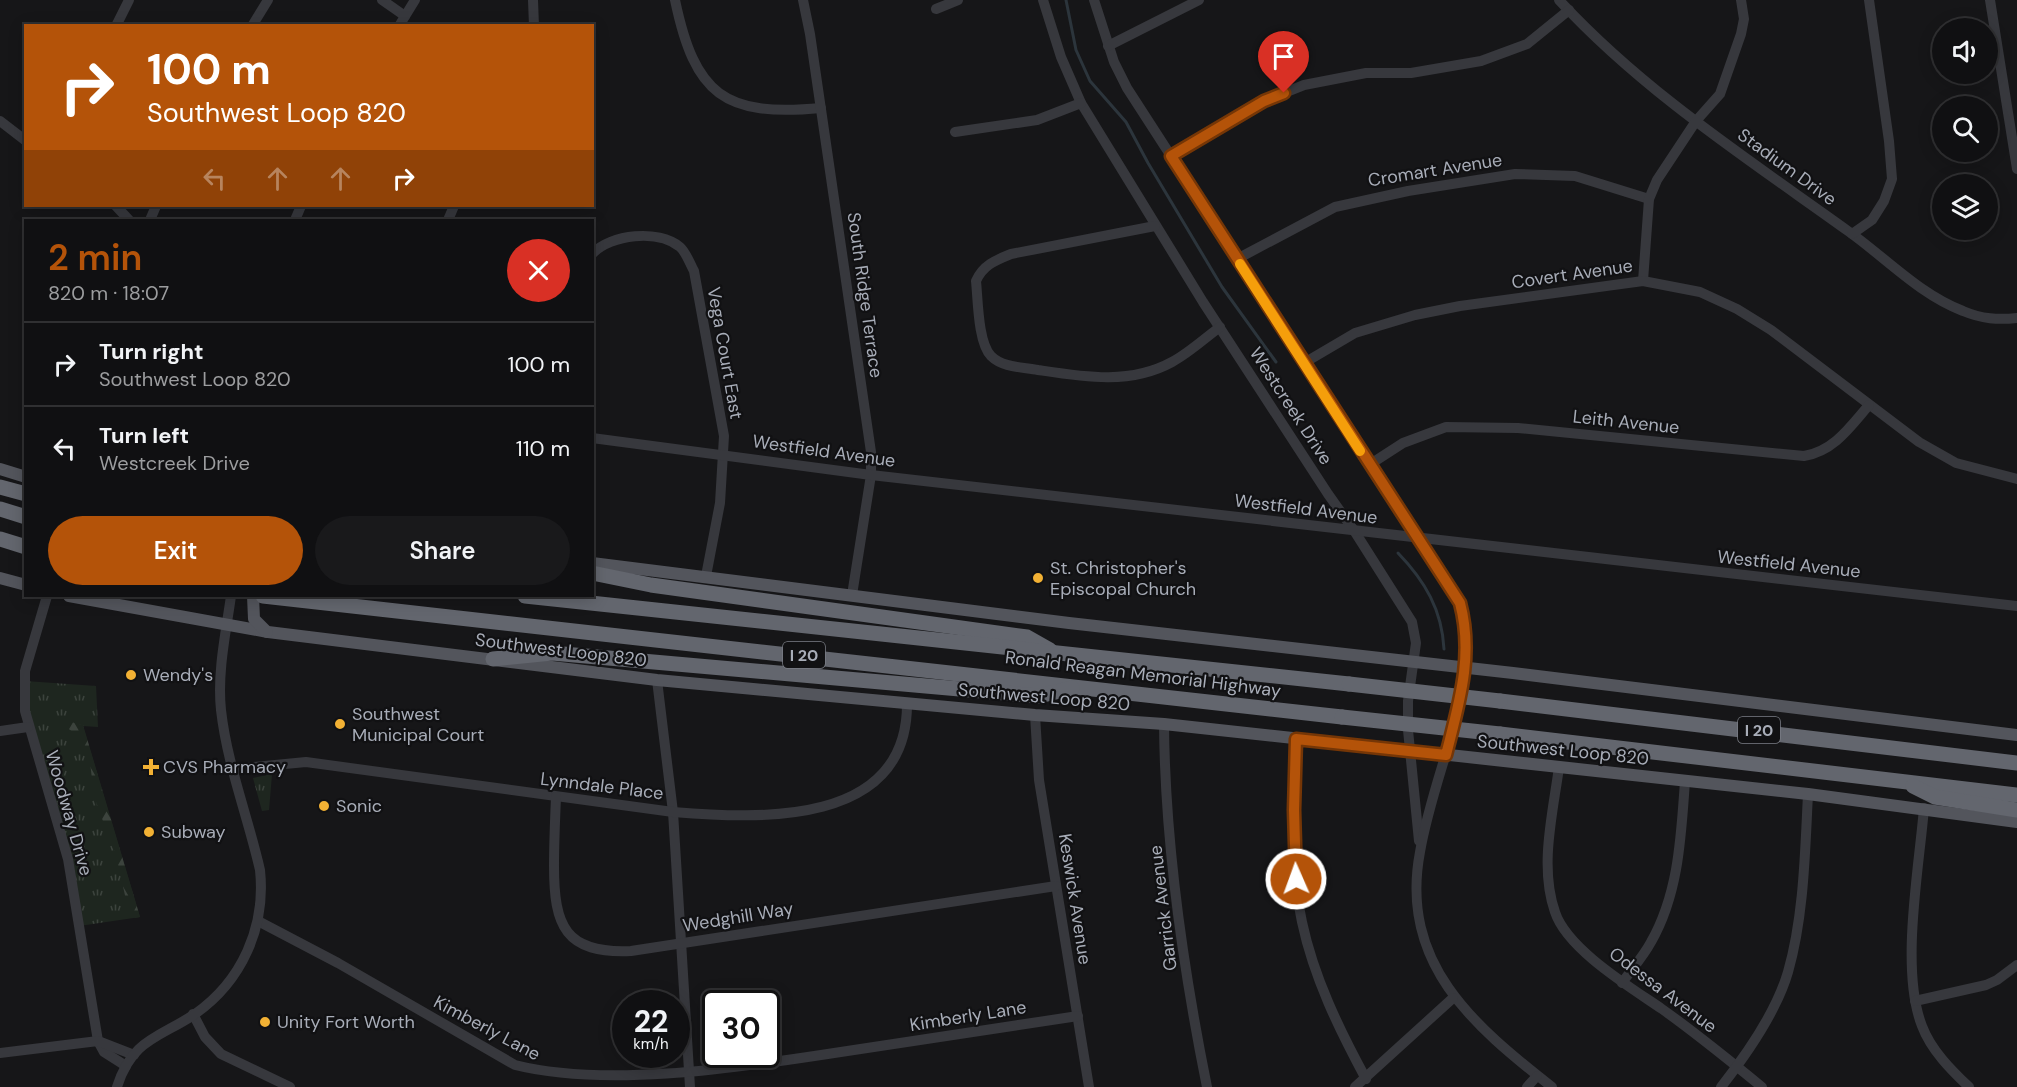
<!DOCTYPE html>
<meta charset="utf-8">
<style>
:root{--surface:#101012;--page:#19191b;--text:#f1f3f6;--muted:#9c9d9f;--line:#303032;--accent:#b45309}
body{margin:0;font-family:"DM Sans",sans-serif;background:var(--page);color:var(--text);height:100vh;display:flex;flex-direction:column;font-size:22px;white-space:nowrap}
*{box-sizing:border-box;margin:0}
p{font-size:20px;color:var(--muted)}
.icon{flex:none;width:33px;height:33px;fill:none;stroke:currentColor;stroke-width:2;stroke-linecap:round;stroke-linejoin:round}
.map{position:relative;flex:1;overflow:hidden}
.panel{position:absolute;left:24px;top:219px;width:570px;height:378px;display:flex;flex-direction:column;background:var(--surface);border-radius:0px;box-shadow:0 3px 15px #0003,0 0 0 2px var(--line)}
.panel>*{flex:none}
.banner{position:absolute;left:24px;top:24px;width:570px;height:183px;border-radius:0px;box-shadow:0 3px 15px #0003,0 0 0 2px var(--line);background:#b45309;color:#fff;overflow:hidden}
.fabs{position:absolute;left:1932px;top:18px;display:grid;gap:12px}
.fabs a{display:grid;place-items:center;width:66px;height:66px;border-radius:50%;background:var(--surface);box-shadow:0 3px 15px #0003,0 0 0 2px var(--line);font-size:30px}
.speed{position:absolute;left:612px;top:990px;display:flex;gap:12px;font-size:30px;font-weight:700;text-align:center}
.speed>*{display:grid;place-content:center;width:78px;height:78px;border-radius:50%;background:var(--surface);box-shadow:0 3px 15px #0003,0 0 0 2px var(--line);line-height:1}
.speed small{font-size:15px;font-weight:400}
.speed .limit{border:3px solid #111;border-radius:9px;background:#fff;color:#111}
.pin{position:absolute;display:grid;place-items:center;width:51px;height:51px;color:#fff;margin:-62px -26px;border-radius:50% 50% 50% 0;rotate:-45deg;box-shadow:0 0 6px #0007}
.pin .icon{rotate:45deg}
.me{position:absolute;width:66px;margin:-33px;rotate:358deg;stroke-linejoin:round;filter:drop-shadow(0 0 4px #0008)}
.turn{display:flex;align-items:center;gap:21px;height:126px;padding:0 24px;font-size:27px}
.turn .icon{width:78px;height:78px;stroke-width:2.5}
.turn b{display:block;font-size:42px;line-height:51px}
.lanes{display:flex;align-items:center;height:57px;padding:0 24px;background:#0003;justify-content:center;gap:30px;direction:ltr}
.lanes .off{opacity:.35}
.round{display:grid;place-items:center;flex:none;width:63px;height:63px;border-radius:32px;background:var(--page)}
.headline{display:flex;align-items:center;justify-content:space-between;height:102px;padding:0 24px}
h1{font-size:36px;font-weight:600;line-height:45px;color:var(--accent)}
.button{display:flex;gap:12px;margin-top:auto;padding:12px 24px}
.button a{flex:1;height:69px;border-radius:36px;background:var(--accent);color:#fff;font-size:24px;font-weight:600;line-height:69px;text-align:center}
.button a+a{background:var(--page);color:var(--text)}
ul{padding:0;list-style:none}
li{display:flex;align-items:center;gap:18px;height:84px;padding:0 24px;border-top:2px solid var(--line)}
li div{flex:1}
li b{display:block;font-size:22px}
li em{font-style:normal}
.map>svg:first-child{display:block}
.grass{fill:url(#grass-tufts)}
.forest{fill:url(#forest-firs)}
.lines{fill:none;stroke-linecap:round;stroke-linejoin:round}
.stream{stroke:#2c353c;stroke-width:3}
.minor{stroke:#37383d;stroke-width:10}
.major{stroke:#53555c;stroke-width:12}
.highway{stroke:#63666e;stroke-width:15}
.highway-bridge{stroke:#63666e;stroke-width:15}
.route-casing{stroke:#753606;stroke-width:15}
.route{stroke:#b45309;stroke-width:10}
.slow{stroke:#f59e0b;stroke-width:10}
.poi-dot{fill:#f2b134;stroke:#111113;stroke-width:2}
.labels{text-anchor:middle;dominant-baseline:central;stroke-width:4.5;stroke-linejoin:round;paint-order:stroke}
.shield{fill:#111113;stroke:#7b7e86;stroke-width:1.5}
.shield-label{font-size:16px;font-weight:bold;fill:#a8adb8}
.street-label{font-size:18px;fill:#a8adb8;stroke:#111113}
.poi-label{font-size:18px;fill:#a8adb8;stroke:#111113;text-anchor:start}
</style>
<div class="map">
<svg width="2017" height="1087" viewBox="0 0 2017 1087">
<defs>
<pattern id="grass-tufts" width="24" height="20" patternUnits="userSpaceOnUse" patternTransform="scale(1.5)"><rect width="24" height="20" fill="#1e261f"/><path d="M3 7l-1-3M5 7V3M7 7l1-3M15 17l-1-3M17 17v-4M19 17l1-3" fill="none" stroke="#3c433d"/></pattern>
<pattern id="forest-firs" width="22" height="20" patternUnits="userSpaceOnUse" patternTransform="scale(1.5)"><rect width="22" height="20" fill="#1e261f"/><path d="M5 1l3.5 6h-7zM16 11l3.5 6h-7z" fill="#3c433d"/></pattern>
</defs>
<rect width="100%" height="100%" fill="#161618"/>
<g class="grass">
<path d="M25 681 96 686 98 727 83 726 140 917 79 926 72 882 28 727Z"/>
<path d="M272 774 269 810 262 811 253 778Z"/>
</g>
<path class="forest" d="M67 721 83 725 140 917 135 918 129 913 115 851 106 838 108 828 104 824 94 796 90 762 85 757 83 744 77 735 62 724Z"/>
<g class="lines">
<g class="stream">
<path d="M1066 0 1076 50 1090 81 1126 122 1148 163 1222 287 1276 362"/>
<path d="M1398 553C1425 581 1442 610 1444 649"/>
</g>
<g class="minor">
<path d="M382 0 405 16"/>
<path d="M533 0 534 26"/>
<path d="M675 0C695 95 724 117 821 108"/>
<path d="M803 0 810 34 871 452V475L852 595"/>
<path d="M1043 0 1061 57 1081 103 1203 302 1328 494 1355 532 1412 622 1416 643 1408 701V730L1419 841"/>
<path d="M1094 0 1114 62 1127 88 1460 603C1472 648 1463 688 1452 733 1441 772 1427 811 1420 852 1399 963 1473 1025 1552 1087"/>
<path d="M1559 0C1643 91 1748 159 1848 231 1886 258 1919 294 1963 311 1982 319 1998 320 2017 318"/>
<path d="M1990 0 2017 169"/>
<path d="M936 9 958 0"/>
<path d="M116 26 129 0"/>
<path d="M252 26 268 0"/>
<path d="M399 26 415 0"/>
<path d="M1108 46 1199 0"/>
<path d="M0 121 26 141"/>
<path d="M955 132 1037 120 1081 103"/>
<path d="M1171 156 1264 101 1304 85 1366 73H1411L1481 61 1527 44 1569 10"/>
<path d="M116 206 129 220"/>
<path d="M150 220 156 206"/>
<path d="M295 220 301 206"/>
<path d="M448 220 454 206"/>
<path d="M1155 226 1011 254C996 260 983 265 976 281 978 300 978 343 991 356 1003 368 1023 367 1038 370 1084 377 1130 385 1172 362 1189 353 1205 338 1220 327"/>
<path d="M1852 234 1872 220 1884 201 1892 179 1889 141 1869 0"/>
<path d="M592 254C611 234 658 229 680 247 686 252 690 264 694 271L724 436 720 503 706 576"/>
<path d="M1237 259 1335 207 1408 191 1515 174 1575 176 1649 199"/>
<path d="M1643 281 1649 199 1657 180 1696 121 1720 94 1741 34 1744 19 1741 0"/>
<path d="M1304 363 1355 333 1415 315 1460 306 1643 281 1700 292 1737 309 1771 330 1919 442 1956 463 2017 479"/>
<path d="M592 438 871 475 2017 606"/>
<path d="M1369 465 1403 443 1446 427 1518 428 1804 456C1834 451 1850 427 1869 405"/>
<path d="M47 596 25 671V711L68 859 98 1041 104 1052 126 1066"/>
<path d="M657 680 673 812 690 1087"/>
<path d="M1035 715 1039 780 1089 1087"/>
<path d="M1164 724C1165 845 1183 968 1207 1087"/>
<path d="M0 731 28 727"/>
<path d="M1296 739C1294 799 1289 863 1302 922 1314 978 1339 1029 1366 1079"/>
<path d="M1559 767C1553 813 1539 867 1555 912 1567 949 1630 987 1662 1009 1696 1033 1729 1060 1762 1087"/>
<path d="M233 769 306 762 673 812C759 819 908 827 907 703"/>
<path d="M556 797C555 820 554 843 554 866 554 926 565 954 631 951L1056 886"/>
<path d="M1924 808C1919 869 1900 970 1922 1026 1931 1050 1951 1070 1969 1087"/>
<path d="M258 921 338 963 515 1065C603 1087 729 1069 821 1055 906 1042 992 1029 1078 1016"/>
<path d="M1622 983C1631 970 1643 957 1651 942 1679 893 1681 836 1685 781"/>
<path d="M1915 1001 1986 985 1997 980 2017 965"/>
<path d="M193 1014 205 1037 221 1054 290 1087"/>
<path d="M0 1053 98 1041 134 1055"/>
<path d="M117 1087C132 1039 159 1038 195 1014 242 981 266 927 260 870 248 817 227 764 221 710 217 673 226 632 231 596"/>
<path d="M1355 1087 1453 998"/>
<path d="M1527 1087 1537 1076"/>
<path d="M1721 1087C1747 1054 1776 1013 1788 972 1804 916 1805 852 1808 794"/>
</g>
<g class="major">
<path d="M0 469 26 477"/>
<path d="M592 563 1069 623 1513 673 2017 735"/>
<path d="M0 578 26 585"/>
<path d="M69 596 268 632 657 680 1035 715 1164 724 1808 794 2017 822"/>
<path d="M253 596 254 619 267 632"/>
</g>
<g class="highway">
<path d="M0 487 26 494"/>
<path d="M0 509 26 517"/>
<path d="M0 539 26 547"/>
<path d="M592 573 651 585 1027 637 1050 650"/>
<path d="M263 596 1342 717"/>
<path d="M525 596 1349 684"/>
<path d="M493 659 552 653 1039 696 1072 688"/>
<path d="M1500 701 2017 763"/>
<path d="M1500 734 2017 795"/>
<path d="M1913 786 1935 797 2017 810"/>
</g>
<g class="highway-bridge">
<path d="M1349 684 1500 701"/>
<path d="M1342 717 1500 734"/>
</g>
</g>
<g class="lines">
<g class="route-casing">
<path id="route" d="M1284 93 1264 101 1171 156 1460 603C1474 656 1459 703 1446 755L1296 739 1294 810 1296 879"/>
</g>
<use href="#route" class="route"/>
<path class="slow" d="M1240 264 1360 451"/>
</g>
<g class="poi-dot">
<circle cx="1038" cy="578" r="6"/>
<circle cx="131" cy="675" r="6"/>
<circle cx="340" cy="724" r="6"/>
<path d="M148 758h6v6h6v6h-6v6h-6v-6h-6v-6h6z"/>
<circle cx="324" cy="806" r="6"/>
<circle cx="149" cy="832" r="6"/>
<circle cx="265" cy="1022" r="6"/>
</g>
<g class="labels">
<g class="shield">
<rect x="783" y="642" width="42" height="26" rx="4.5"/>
<rect x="1738" y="717" width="42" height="26" rx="4.5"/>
</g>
<g class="shield-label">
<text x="804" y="655">I 20</text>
<text x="1759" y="730">I 20</text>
</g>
<g class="street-label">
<text transform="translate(1787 167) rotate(36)">Stadium Drive</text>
<text transform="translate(1435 170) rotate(-9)">Cromart Avenue</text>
<text transform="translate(1572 274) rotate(-8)">Covert Avenue</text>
<text transform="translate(865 295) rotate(82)">South Ridge Terrace</text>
<text transform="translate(725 353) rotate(80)">Vega Court East</text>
<text transform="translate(1291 406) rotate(57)">Westcreek Drive</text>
<text transform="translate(1626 422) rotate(6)">Leith Avenue</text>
<text transform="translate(824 451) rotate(8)">Westfield Avenue</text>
<text transform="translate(1306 509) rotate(7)">Westfield Avenue</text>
<text transform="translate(1789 564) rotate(6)">Westfield Avenue</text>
<text transform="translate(561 650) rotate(7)">Southwest Loop 820</text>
<text transform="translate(1143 674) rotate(7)">Ronald Reagan Memorial Highway</text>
<text transform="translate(1044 697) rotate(5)">Southwest Loop 820</text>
<text transform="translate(1563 750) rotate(6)">Southwest Loop 820</text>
<text transform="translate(602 786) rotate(7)">Lynndale Place</text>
<text transform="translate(69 813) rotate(74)">Woodway Drive</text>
<text transform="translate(1075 899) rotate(81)">Keswick Avenue</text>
<text transform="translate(1163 908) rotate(-97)">Garrick Avenue</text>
<text transform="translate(738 917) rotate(-9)">Wedghill Way</text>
<text transform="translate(1663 990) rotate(37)">Odessa Avenue</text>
<text transform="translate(968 1016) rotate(-9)">Kimberly Lane</text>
<text transform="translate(487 1028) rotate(28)">Kimberly Lane</text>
</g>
<g class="poi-label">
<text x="1050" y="568">St. Christopher's<tspan x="1050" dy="21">Episcopal Church</tspan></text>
<text x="143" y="675">Wendy's</text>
<text x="352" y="714">Southwest<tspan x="352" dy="21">Municipal Court</tspan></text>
<text x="163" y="767">CVS Pharmacy</text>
<text x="336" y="806">Sonic</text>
<text x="161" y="832">Subway</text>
<text x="277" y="1022">Unity Fort Worth</text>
</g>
</g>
</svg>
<div class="fabs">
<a><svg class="icon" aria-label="sound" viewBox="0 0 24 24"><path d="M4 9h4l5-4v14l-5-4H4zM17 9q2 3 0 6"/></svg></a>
<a><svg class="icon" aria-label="search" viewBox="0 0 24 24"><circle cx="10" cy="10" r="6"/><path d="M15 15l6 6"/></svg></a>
<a><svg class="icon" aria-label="layers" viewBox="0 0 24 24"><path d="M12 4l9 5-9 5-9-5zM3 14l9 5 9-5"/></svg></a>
</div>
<div class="speed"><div>22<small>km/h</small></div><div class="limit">30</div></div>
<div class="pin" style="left:1284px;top:93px;background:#d93025"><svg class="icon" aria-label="arrive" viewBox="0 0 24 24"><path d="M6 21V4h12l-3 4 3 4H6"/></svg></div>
<svg class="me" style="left:1296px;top:879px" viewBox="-20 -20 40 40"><circle r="17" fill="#b45309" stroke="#fff" stroke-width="3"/><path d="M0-11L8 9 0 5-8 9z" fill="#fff"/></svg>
<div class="banner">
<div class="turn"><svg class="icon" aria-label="right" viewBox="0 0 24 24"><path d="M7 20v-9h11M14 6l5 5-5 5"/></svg><div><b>100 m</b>Southwest Loop 820</div></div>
<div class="lanes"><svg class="icon off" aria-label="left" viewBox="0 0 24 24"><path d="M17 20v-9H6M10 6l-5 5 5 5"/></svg><svg class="icon off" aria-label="ahead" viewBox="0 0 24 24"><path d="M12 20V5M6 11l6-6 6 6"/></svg><svg class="icon off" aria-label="ahead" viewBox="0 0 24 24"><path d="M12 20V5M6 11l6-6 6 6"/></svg><svg class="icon" aria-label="right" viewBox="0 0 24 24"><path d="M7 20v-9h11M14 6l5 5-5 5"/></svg></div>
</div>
<section class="panel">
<div class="headline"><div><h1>2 min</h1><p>820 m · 18:07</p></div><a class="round" style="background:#d93025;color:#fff"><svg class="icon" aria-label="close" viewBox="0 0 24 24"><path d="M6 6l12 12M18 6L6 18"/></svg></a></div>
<ul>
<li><svg class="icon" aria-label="right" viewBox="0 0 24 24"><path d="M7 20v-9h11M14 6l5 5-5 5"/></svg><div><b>Turn right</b><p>Southwest Loop 820</p></div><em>100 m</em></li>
<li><svg class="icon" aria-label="left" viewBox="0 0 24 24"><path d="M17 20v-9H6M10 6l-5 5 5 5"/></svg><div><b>Turn left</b><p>Westcreek Drive</p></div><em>110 m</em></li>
</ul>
<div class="button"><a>Exit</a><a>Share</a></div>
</section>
</div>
